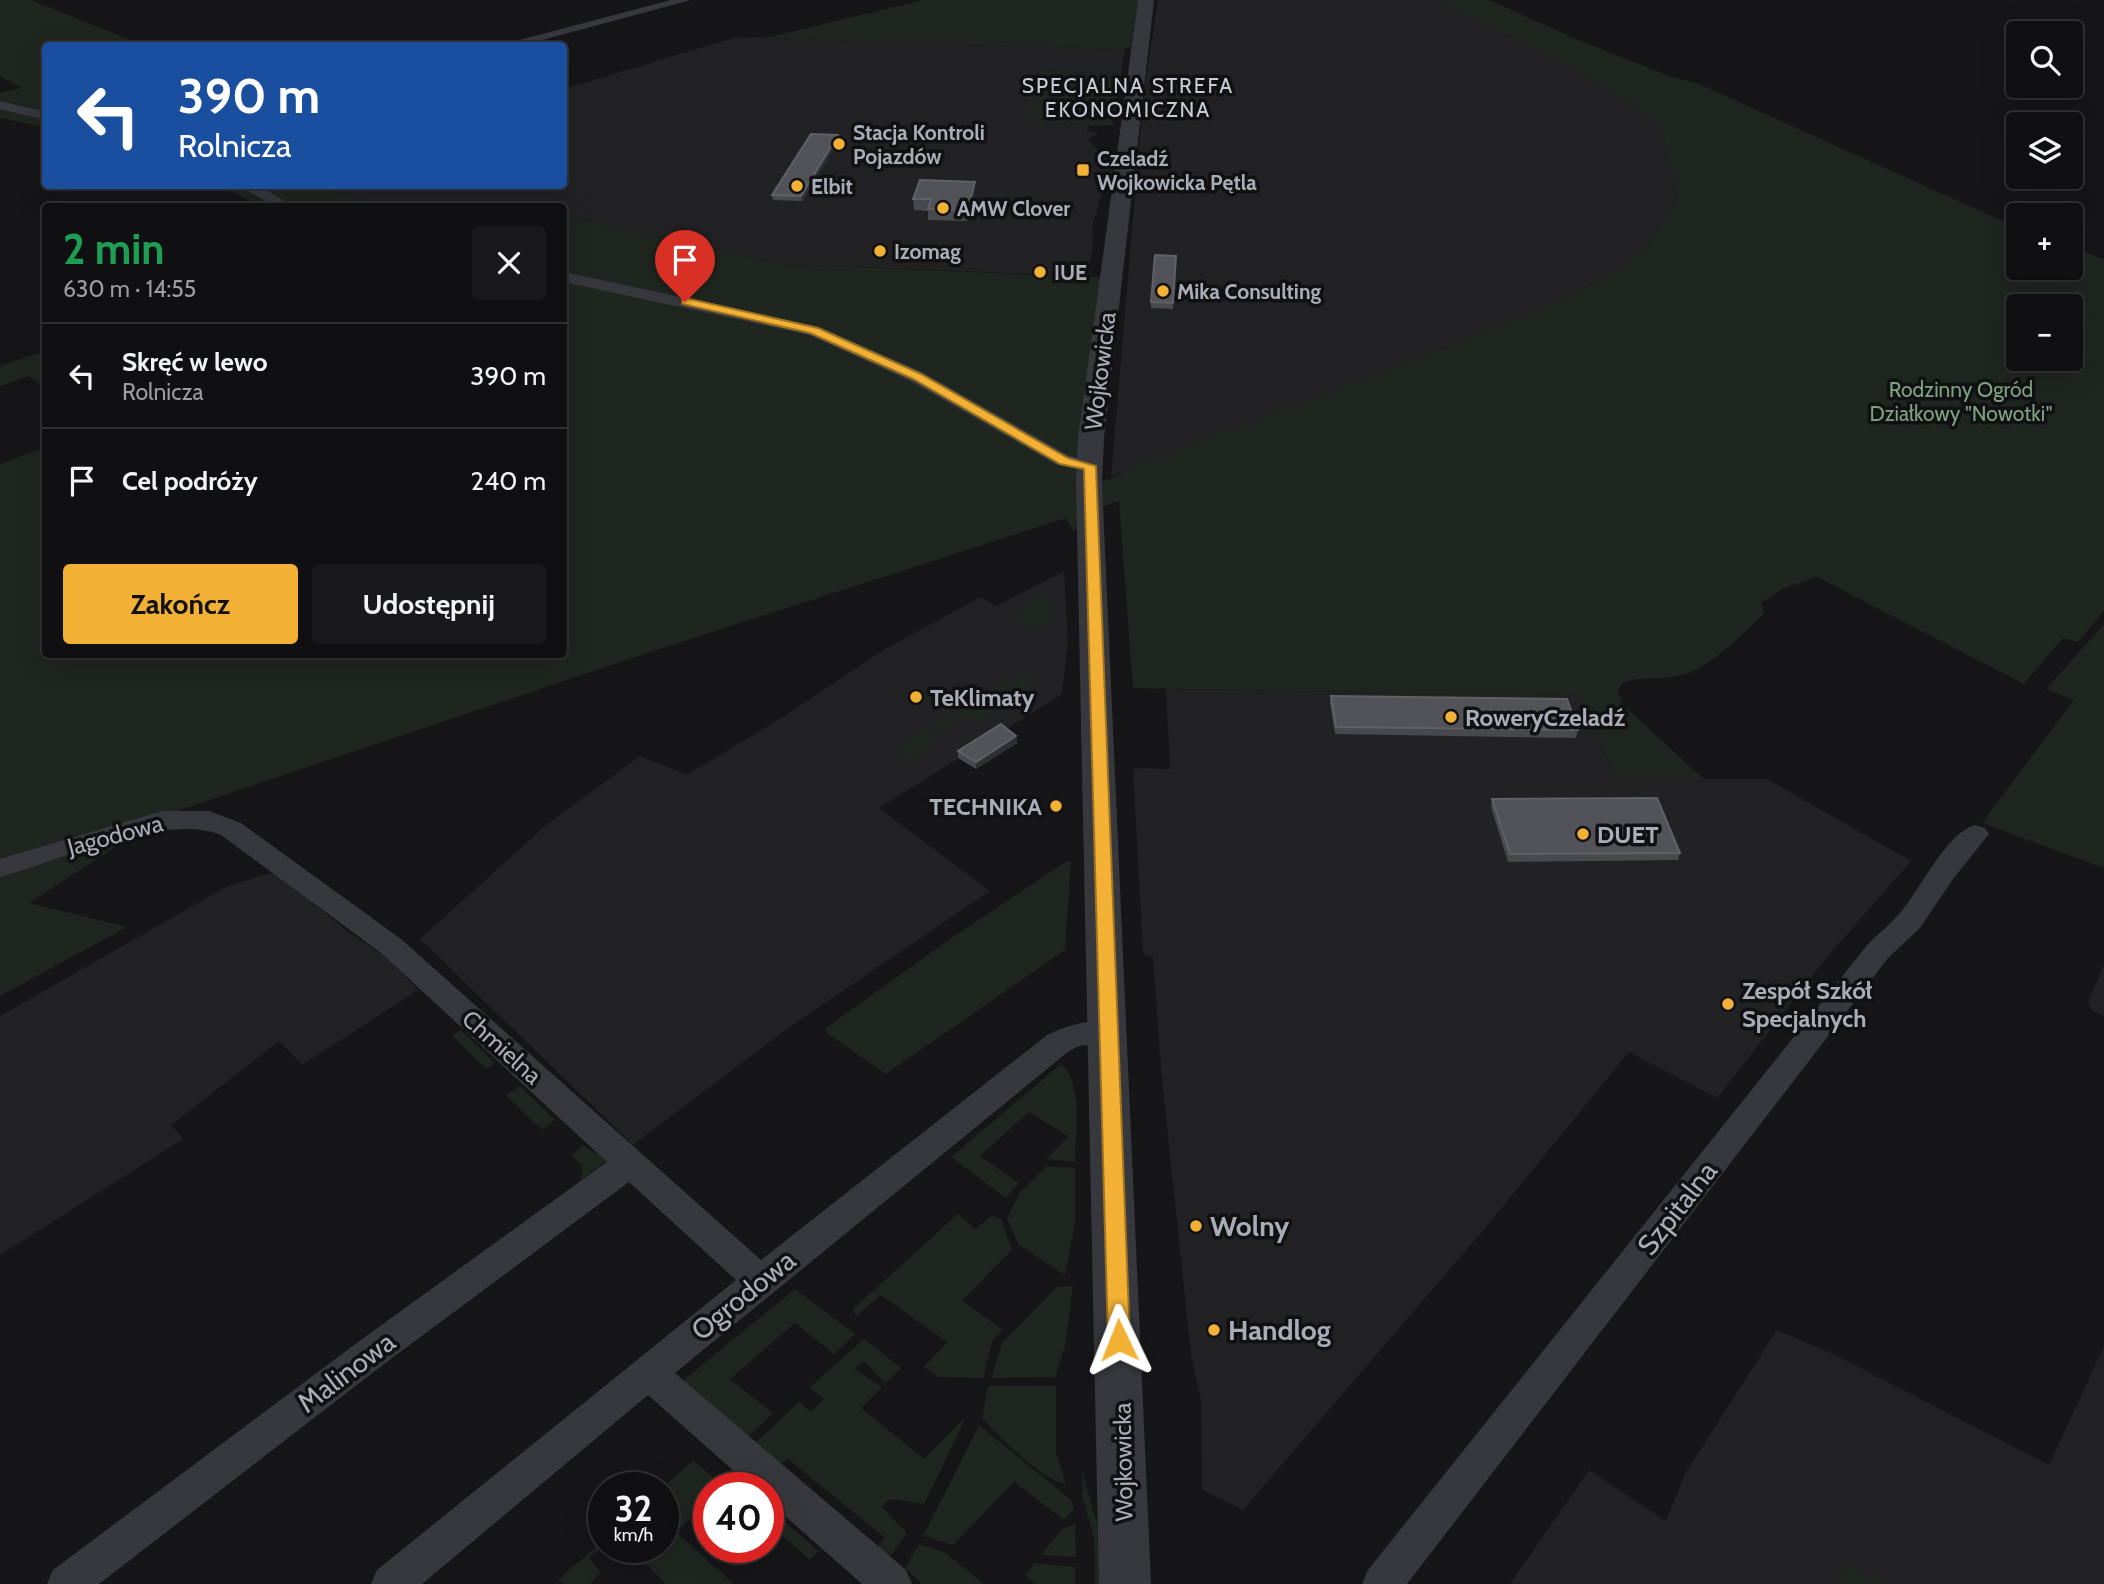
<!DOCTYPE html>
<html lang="pl">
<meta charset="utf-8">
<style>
:root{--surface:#101012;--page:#19191b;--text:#f1f3f6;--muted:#9c9d9f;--line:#303032;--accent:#f2b134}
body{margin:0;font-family:Cabin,sans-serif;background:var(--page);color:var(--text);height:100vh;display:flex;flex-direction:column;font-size:26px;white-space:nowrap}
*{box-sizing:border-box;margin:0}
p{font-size:23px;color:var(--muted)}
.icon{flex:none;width:38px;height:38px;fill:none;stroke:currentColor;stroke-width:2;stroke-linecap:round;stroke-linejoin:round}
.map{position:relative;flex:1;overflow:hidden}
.panel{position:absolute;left:42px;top:203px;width:525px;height:455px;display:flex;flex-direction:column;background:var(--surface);border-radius:7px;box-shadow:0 7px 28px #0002,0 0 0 2px var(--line)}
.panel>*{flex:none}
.top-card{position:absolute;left:42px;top:42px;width:525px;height:147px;border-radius:7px;box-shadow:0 7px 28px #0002,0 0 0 2px var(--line);background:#1a4fa0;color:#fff;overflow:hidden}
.buttons{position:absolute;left:2006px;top:21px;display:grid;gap:14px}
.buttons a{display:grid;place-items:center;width:77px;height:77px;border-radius:7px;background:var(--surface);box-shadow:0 7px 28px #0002,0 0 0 2px var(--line);font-size:35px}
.speed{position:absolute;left:588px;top:1472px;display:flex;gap:14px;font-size:35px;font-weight:700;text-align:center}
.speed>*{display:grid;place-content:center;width:91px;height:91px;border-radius:50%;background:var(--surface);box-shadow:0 7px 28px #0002,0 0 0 2px var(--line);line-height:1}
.speed small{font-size:18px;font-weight:400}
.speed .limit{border:10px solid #d22;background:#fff;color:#111}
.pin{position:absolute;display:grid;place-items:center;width:60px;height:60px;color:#fff;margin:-72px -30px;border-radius:50% 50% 50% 0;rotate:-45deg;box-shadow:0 0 7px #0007}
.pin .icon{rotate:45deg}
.me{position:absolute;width:77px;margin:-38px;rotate:358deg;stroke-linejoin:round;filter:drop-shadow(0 0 5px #0008)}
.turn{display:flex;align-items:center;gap:24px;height:147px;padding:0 21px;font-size:32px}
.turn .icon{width:91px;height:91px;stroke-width:2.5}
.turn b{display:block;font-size:49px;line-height:60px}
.round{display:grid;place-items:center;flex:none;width:74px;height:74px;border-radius:7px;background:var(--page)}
.overview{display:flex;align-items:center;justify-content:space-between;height:119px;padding:0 21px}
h1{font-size:42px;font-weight:700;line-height:52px;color:#1e9e55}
.cta{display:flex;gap:14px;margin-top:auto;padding:14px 21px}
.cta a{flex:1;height:80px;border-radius:7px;background:var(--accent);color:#111;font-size:28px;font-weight:700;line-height:80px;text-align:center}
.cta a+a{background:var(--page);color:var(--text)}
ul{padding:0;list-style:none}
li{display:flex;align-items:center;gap:21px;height:105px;padding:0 21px;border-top:2px solid var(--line)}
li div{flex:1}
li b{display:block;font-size:26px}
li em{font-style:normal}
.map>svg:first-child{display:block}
.built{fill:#222225}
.green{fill:#1e261f;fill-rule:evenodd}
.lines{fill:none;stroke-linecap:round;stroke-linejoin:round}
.minor{fill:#37383d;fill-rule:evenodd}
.tertiary{fill:#37383d;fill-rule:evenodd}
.wall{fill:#47494d}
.shaded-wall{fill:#2f3033}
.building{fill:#525359;stroke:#5f6168;stroke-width:2}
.route{fill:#f2b134;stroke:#9d7322;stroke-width:2}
.poi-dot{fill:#f2b134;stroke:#111113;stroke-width:2.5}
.labels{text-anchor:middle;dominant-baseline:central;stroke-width:7;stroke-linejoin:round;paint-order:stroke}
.far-neighbourhood-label{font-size:21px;letter-spacing:2px;fill:#c9ccd4;stroke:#111113}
.far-poi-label{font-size:21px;font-weight:bold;fill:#a8adb8;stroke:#111113;text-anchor:start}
.far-park-label{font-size:21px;fill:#7fa381;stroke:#111113}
.street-label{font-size:24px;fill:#a8adb8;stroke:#111113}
.poi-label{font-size:24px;font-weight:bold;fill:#a8adb8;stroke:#111113;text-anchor:start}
.near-street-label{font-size:28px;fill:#a8adb8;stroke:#111113}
.near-poi-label{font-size:28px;font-weight:bold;fill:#a8adb8;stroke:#111113;text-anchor:start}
</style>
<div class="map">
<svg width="2104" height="1584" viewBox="0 0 2104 1584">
<rect width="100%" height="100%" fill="#161618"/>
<g class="built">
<path d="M1158 0H1432L1546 54 1623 98 1662 129 1678 198 1647 249 1601 280 1535 311 1401 365 1111 476 1144 91Z"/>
<path d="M736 37 1125 49 1121 74 1038 71 1024 116 1088 126 1087 131 1098 133 1088 140 1123 175 1114 186 1103 191 1092 227 1093 244 1088 276 781 264 564 216V206H520L499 202 488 206H393L311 186H564V89Z"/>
<path d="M1064 571 1068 642 1062 694 879 808 990 891 791 1026 633 1145 420 939 545 826 640 756 687 775 783 717 885 649 981 597 996 606Z"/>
<path d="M1166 689 1580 696 1616 779H1767L1911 861 1828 956 1717 1098 1629 1052 1486 1227 1243 1510 1202 1490 1201 1401 1191 1354 1161 1070 1153 957 1143 954 1133 768 1170 769Z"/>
<path d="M274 872 351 934 386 957 418 990 302 1065 279 1041 171 1125 183 1139 0 1255V1016L228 886Z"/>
<path d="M2104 964V1016L2093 1011 2088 1003Z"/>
<path d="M1777 1330 1835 1355 2049 1465 2104 1346V1584H1510L1589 1470 1666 1521 1686 1472Z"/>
</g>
<g class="green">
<path d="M0 0H31L143 45 46 46 45 127 0 118V93L21 88 0 76Z"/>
<path d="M923 0H1138L1131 47 1125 49 766 38Z"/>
<path d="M1432 0H1489L1576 39 1669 76 1699 84 2018 228V268H2070V247L2104 259V611L2078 642 2063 638 2024 684 1817 577 1782 589 1761 603 1764 613C1744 634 1707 670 1679 676 1661 680 1643 676 1624 682L1618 690 1622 704 1704 779H1616L1580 696 1133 688 1119 501 1077 515V528L1073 531 1066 518 647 653 165 815 29 903 127 927 0 996V464L45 447 46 654H564V216L781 264 1111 278 1080 488 1112 478 1132 467 1401 365 1535 311 1601 280 1647 249 1678 198 1662 129 1623 98 1546 54ZM2018 306H2070V359H2018Z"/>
<path d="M1038 71 1121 74 1113 125 1088 126 1023 117Z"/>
<path d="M221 186H311L393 206H260Z"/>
<path d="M45 351V389L29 376 0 386V366Z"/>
<path d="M1048 593 1051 623 1025 627 1018 623C1018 601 1029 596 1048 593Z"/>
<path d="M2104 624V868L1982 823 2074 700 2046 689Z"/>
<path d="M1024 672 1034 676 1028 691 1014 700 993 689Z"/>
<path d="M988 692 1009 703 976 721 966 716 940 731 936 721Z"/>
<path d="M927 728 937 743 906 762 895 755 902 752 904 742Z"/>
<path d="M1067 861 1071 862 1065 950 886 1074 827 1033 826 1028 940 946Z"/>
<path d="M461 1030 495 1063 486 1069 452 1035Z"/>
<path d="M1061 1064C1084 1084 1075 1134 1075 1162L1046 1159 1068 1136 1029 1112 980 1156 1019 1183 1006 1198 951 1157Z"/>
<path d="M520 1086 555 1120 542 1130 506 1095Z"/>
<path d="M583 1146 608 1160 580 1181 583 1166 571 1155Z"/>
<path d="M1046 1166 1075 1168V1223L1065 1275 1019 1245 1007 1219 1020 1192Z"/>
<path d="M958 1214 975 1229 992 1216 1001 1219 1012 1250 962 1301 1003 1330 993 1339 983 1378 939 1377 924 1367 947 1342 881 1295 856 1316 853 1309Z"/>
<path d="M1073 1286 1065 1346 1055 1377 991 1378 1002 1343 1057 1287Z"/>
<path d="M795 1289 855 1334 834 1354 795 1323 730 1379 773 1413 742 1443 685 1394V1379Z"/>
<path d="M864 1339 901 1368 885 1383 864 1361 854 1369 882 1387 861 1408 924 1459 966 1417 924 1504 889 1499 882 1507 907 1533 891 1555 869 1557 885 1538 787 1458 771 1474 749 1449 799 1402 811 1412 824 1399 810 1387Z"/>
<path d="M988 1386H1056V1453L1066 1484C1041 1480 1000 1437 982 1418Z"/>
<path d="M979 1425 1071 1500 1074 1509 1064 1520 1014 1482 953 1545 923 1536Z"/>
<path d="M693 1461 724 1485 709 1488V1500L676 1532 734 1584H666L628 1547H663V1487Z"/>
<path d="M1082 1471 1099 1531 1100 1584H1095L1094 1537 1083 1500Z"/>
<path d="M771 1509 818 1551 810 1560 768 1523Z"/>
<path d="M1075 1524 1076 1557 1041 1555 1062 1529Z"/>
<path d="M604 1540V1545L589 1558 601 1573 590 1584H564L558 1580Z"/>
<path d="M919 1544 944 1552 984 1584H922L905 1568Z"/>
<path d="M1035 1563 1075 1567V1584H1036L1025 1575Z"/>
<path d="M1848 1565 1887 1584H1839Z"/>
</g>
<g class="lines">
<g class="minor">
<path d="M671 0H691L520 46H497Z"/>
<path d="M0 101 46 112V120L0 109Z"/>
<path d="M240 186H259L293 206H274Z"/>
<path d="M564 272 820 327 924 373 1070 456 1097 462 1100 466 1090 472 1057 465 910 381 809 335 564 282Z"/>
<path d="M162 811H209L241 823 401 939 761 1260 1047 1035C1069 1024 1095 1017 1119 1024L1123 1032 1119 1040 1079 1046 1069 1051 675 1373 906 1570 912 1584H862L768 1501V1488H753L648 1395 422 1584H371L377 1570 736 1280 629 1182 384 1364 99 1584H47L53 1570 358 1342 607 1162 381 953 221 835C166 812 58 861 0 877V859Z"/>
<path d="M1975 825 1985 828 1989 834 1953 879 1920 928 1888 958 1407 1584H1362L1368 1570 1868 944C1878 934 1891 924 1900 913 1920 890 1946 833 1975 825Z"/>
</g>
<path class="tertiary" d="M1138 0H1154L1104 438 1102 483 1151 1584H1099L1076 483 1078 438Z"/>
</g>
<g class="wall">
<path d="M839 140 802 201 773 200 772 195Z"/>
<path d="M975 182V193L967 221 928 220V211L914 210 913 199Z"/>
<path d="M1176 256 1173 309 1151 308V302Z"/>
<path d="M1331 696 1578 730 1576 738 1335 734 1330 703Z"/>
<path d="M1016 736 1017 743 976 769 958 758V751Z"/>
<path d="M1492 799 1680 853 1678 860 1508 862 1491 807Z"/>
</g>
<g class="shaded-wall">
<path d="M838 135 839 140 802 201 801 196Z"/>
<path d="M975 182V193L967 221V210Z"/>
<path d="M1016 736 1017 743 976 769V762Z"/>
</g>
<g class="building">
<path d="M811 134 838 135 801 196 772 195Z"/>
<path d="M920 180 975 182 967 210 928 209 931 199H913Z"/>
<path d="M1155 255 1176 256 1173 303 1151 302Z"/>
<path d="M1331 696 1567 699 1578 730 1336 727Z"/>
<path d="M1001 724 1016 736 976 762 958 751Z"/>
<path d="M1657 798 1680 853 1510 854 1492 799Z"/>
</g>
<path class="route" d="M685 298 818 328 921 374 1068 458 1096 466 1130 1340 1127 1346 1119 1349 1111 1346 1108 1340 1084 469 1060 464 913 379 810 333 682 304V299Z"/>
<g class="poi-dot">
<circle cx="839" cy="144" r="7"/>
<rect x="1076" y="163" width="14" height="14" rx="3.5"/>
<circle cx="797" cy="186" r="7"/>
<circle cx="943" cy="208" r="7"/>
<circle cx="880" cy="251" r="7"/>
<circle cx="1040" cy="272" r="7"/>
<circle cx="1163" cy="291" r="7"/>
<circle cx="916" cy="697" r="7"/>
<circle cx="1451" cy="717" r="7"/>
<circle cx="1056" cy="806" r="7"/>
<circle cx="1583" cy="834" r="7"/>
<circle cx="1728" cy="1004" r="7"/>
<circle cx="1196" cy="1226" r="7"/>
<circle cx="1214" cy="1330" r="7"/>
</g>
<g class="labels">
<g class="far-neighbourhood-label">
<text x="1128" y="85">SPECJALNA STREFA<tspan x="1128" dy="24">EKONOMICZNA</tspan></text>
</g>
<g class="far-poi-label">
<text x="853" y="132">Stacja Kontroli<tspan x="853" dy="24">Pojazdów</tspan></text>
<text x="1097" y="158">Czeladź<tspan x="1097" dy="24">Wojkowicka Pętla</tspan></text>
<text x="811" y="186">Elbit</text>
<text x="957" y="208">AMW Clover</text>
<text x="894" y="251">Izomag</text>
<text x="1054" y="272">IUE</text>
<text x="1177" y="291">Mika Consulting</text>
</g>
<g class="far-park-label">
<text x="1961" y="389">Rodzinny Ogród<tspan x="1961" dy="24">Działkowy "Nowotki"</tspan></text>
</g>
<g class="street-label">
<text transform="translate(1100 371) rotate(-83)">Wojkowicka</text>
<text transform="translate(115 835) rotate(-15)">Jagodowa</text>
<text transform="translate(502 1047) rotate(42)">Chmielna</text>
<text transform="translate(1123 1462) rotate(-91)">Wojkowicka</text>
</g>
<g class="poi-label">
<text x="930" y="697">TeKlimaty</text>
<text x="1465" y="717">RoweryCzeladź</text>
<text x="1042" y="806" text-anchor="end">TECHNIKA</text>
<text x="1597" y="834">DUET</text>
<text x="1742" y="990">Zespół Szkół<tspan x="1742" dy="28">Specjalnych</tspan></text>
</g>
<g class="near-street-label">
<text transform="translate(1677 1208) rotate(-52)">Szpitalna</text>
<text transform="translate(743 1295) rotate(-39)">Ogrodowa</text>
<text transform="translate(346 1372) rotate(-37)">Malinowa</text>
</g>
<g class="near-poi-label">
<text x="1210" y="1226">Wolny</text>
<text x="1228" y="1330">Handlog</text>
</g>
</g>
</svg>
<div class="buttons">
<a><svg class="icon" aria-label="search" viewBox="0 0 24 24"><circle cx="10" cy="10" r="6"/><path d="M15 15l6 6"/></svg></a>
<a><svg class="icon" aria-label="layers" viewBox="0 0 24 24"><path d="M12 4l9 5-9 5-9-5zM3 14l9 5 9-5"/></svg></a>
<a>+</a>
<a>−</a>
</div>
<div class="speed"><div>32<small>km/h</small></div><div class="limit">40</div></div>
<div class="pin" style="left:685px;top:302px;background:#d93025"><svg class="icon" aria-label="arrive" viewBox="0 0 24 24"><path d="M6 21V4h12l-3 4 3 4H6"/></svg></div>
<svg class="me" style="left:1119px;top:1340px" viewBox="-20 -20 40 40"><path d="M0-17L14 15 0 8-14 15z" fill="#f2b134" stroke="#fff" stroke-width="4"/></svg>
<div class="top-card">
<div class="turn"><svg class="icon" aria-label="left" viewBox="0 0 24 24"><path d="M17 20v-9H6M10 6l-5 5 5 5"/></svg><div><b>390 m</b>Rolnicza</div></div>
</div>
<section class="panel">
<div class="overview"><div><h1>2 min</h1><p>630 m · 14:55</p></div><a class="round"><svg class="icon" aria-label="close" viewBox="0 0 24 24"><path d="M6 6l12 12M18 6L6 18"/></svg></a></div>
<ul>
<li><svg class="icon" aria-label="left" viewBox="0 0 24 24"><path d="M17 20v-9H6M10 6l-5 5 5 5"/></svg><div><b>Skręć w lewo</b><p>Rolnicza</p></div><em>390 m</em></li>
<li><svg class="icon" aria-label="arrive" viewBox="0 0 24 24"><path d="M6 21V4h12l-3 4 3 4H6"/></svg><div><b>Cel podróży</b></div><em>240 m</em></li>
</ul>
<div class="cta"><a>Zakończ</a><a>Udostępnij</a></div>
</section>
</div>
